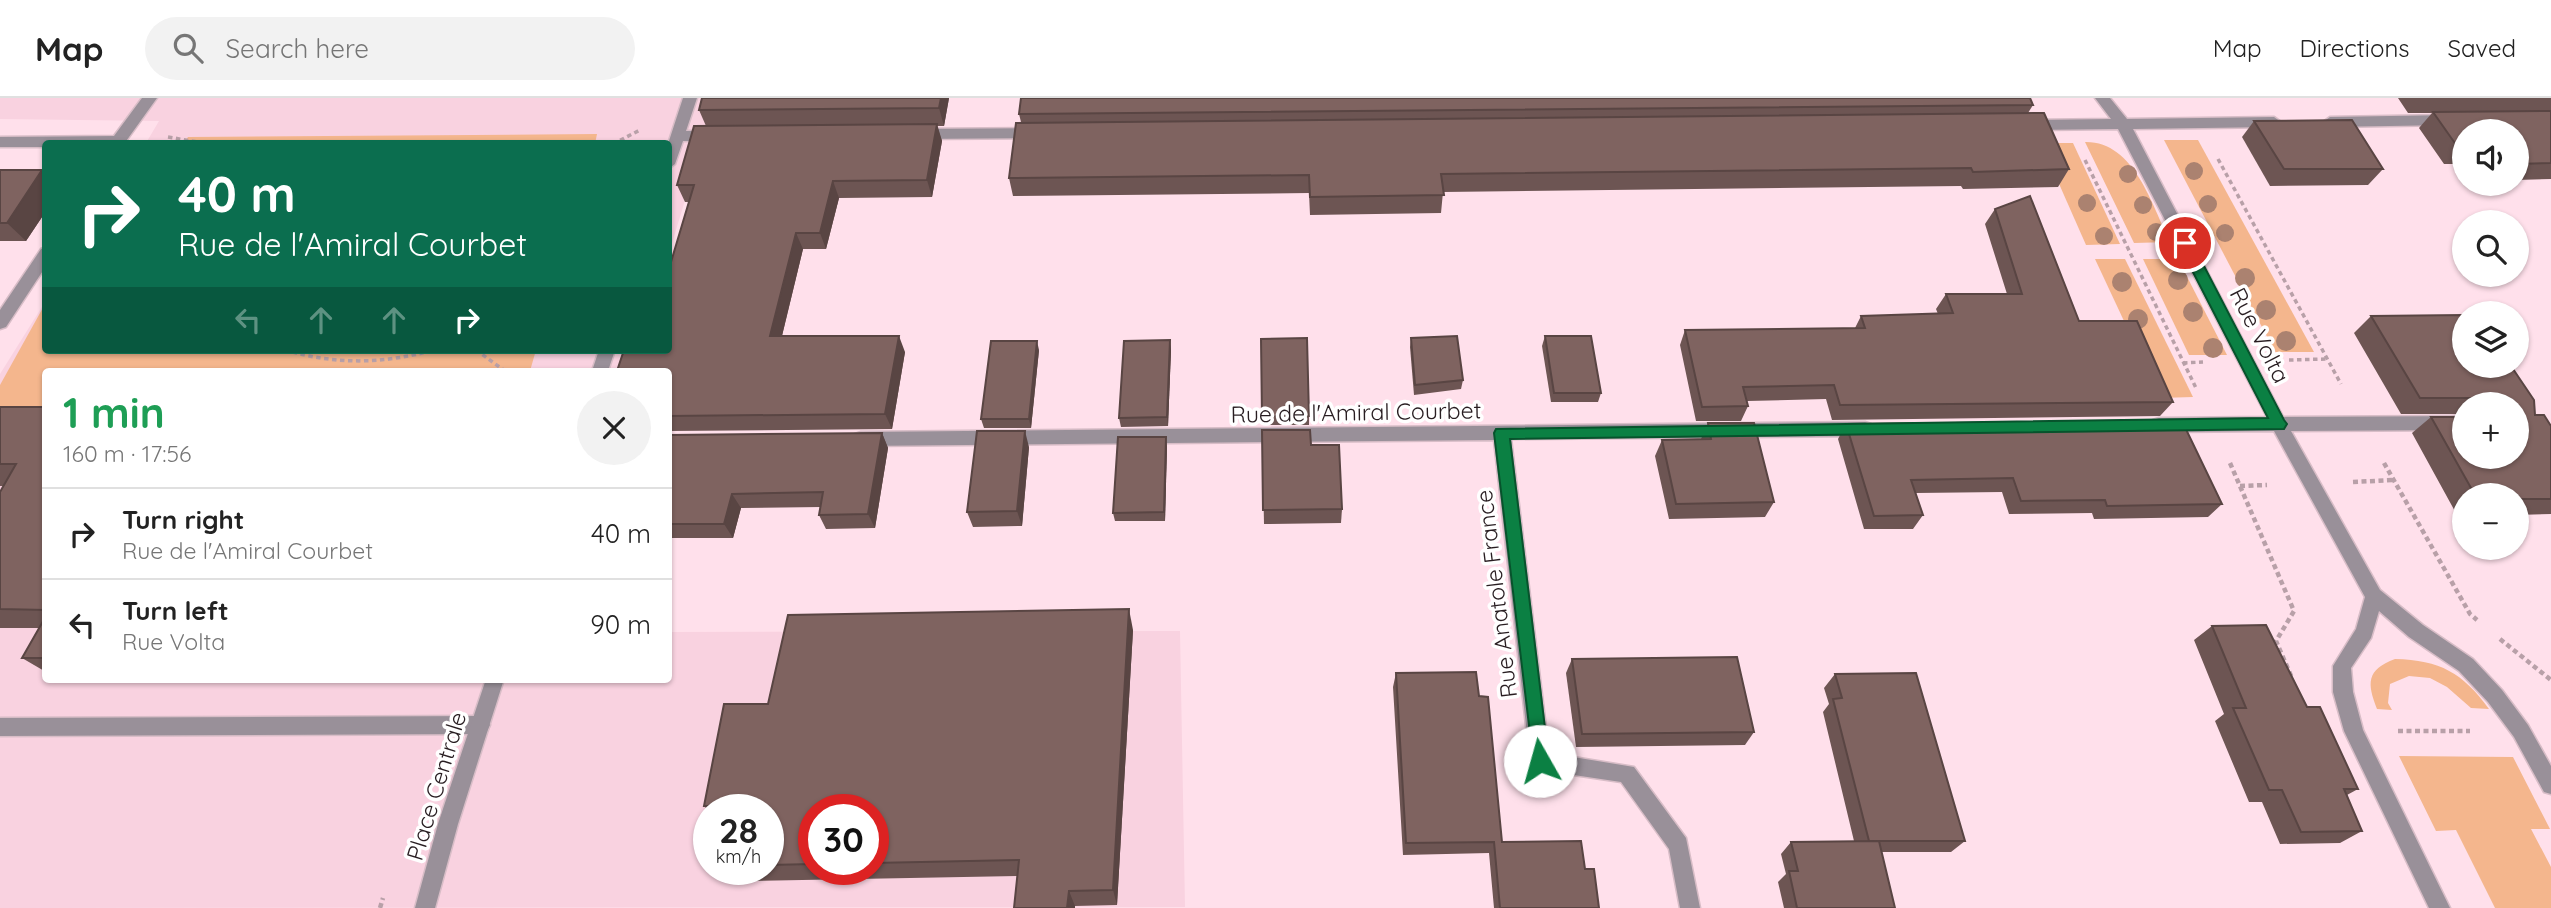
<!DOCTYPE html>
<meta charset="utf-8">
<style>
:root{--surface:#fff;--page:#f2f2f2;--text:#222;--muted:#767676;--line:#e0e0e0}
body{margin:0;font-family:Quicksand,sans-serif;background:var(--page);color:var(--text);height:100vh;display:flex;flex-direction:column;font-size:26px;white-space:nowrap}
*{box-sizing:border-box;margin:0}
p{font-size:23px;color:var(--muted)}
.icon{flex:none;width:38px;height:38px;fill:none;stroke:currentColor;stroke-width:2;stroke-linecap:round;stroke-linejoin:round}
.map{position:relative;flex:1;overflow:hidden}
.panel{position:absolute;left:42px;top:270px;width:630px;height:315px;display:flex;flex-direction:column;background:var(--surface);border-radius:7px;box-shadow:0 2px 5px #0004}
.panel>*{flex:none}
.hud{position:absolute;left:42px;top:42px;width:630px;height:214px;border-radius:7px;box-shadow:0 2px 5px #0004;background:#0b6e4f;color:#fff;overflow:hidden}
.buttons{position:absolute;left:2452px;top:21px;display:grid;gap:14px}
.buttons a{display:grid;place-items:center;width:77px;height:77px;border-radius:50%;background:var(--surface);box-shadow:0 2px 5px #0004;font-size:35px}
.speed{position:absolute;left:693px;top:696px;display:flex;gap:14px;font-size:35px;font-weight:700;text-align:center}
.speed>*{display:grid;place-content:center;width:91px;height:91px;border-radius:50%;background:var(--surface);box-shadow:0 2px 5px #0004;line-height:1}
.speed small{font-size:18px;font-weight:400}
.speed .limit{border:10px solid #d22;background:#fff;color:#111}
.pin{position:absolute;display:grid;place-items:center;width:60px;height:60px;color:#fff;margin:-30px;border:4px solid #fff;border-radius:50%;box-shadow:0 2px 7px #0007}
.me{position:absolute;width:77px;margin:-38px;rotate:353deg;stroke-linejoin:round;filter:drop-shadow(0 0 5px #0008)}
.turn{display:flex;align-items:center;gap:24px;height:147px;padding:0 21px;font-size:32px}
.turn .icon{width:91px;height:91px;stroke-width:2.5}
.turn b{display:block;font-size:49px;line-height:60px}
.lanes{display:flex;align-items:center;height:66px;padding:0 21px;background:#0003;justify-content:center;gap:35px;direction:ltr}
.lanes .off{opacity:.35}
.round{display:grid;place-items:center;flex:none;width:74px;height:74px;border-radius:37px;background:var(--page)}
.overview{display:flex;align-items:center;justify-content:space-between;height:119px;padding:0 21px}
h1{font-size:42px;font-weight:700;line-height:52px;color:#1e9e55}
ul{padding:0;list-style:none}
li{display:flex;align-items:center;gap:21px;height:91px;padding:0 21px;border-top:2px solid var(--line)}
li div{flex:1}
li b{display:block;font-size:26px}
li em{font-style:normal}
header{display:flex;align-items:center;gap:42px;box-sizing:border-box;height:98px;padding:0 35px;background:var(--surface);border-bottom:2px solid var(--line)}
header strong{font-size:33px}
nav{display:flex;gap:38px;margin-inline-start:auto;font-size:24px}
.search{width:490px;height:63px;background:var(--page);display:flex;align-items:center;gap:18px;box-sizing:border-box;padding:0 24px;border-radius:38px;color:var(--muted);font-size:26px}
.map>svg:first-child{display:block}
.built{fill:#f9d2e0;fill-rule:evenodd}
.green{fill:#f4b68d}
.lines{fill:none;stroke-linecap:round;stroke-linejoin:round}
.service-casing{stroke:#d8bdc7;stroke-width:3}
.minor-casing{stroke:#d8bdc7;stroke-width:3}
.path-far1{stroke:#b8a0a8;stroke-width:3.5;stroke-dasharray:4.5 3.5;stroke-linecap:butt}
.path{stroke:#b8a0a8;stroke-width:4.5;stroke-dasharray:5 3.5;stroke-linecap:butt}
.service{fill:#999099;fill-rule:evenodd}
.minor{fill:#999099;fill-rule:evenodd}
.tree{fill:#ab8270}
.wall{fill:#6d5553;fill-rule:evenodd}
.shaded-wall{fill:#594543}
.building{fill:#7f6360;stroke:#594543;stroke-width:2}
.route{fill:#0b8043;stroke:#07532c;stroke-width:2}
.labels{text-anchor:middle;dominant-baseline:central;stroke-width:7;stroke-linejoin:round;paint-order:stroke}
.street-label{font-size:23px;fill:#281d21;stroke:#fff}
</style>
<header>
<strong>Map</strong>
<div class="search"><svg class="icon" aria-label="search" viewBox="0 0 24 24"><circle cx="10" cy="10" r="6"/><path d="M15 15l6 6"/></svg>Search here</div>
<nav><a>Map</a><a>Directions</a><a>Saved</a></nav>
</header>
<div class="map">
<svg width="2551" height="810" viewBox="0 0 2551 810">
<rect width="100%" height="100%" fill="#ffe0eb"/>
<g class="built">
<path d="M0 0H716L669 155 668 46 146 45 159 23 0 21Z"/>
<path d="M45 204 46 252H639L633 273H46V581H668L669 534 1180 533 1185 809 0 810V276ZM709 712H768V772H709ZM814 712H873V772H814Z"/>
</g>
<g class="green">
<path d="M597 36 595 46 184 45 188 39Z"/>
<path d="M2164 42H2198L2314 254H2275Z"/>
<path d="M2085 44C2134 43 2152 107 2170 144L2134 145Z"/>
<path d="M2041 45H2073L2120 146 2086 147Z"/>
<path d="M2095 161H2125L2193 299 2160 300Z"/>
<path d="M2143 161H2178L2227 257H2189Z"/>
<path d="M45 206 46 252H536L530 273H46L45 321H0V287Z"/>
<path d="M2395 561C2440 562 2463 575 2489 611L2471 610 2447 589 2430 580 2409 578 2390 586 2388 605 2392 612 2377 611C2367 585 2366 572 2395 561Z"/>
<path d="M2399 658 2513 659 2550 731H2531L2551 769V810H2495L2456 732 2436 733Z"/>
</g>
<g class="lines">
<g class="service-casing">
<path id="service" d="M480 618 487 621 490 627 487 633 480 636 0 638V620Z"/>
</g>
<g class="minor-casing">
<g id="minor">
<path d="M142 0H157L124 46H46V49H0V39L114 38Z"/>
<path d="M683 0H697L686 33H713L720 38 713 43H683L675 66 668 71V46Z"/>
<path d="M2095 0H2110L2127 21 2274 19 2281 24 2274 29 2133 31 2283 319 2464 318V332L2291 333 2380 492 2423 527 2473 561 2502 592 2528 627 2551 668V696L2544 694 2514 639 2488 604 2459 573 2409 539 2379 513 2371 540 2351 570 2353 594 2363 632 2450 810H2429L2344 633 2333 594V568L2356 531 2365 499 2274 333 2159 334 2153 332 2151 327 2153 322 2159 320 2267 319 2118 31 2026 32 2019 27 2026 22 2111 21Z"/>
<path d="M2449 17 2456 22 2449 27 2330 29 2323 24 2330 19Z"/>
<path d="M1039 30 1046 35 1039 40 916 41 909 36 916 31Z"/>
<path d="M46 149V168L6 229 0 231V212L41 151Z"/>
<path d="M599 252H615L608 273H592Z"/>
<path d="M1865 324 1871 326 1873 331 1871 336 1865 338 1511 341 1549 655 1634 669 1686 740 1700 810H1680L1669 751 1621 684 1540 672 1533 670 1530 663 1494 342 861 348 855 346 853 341 855 336 861 334Z"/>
<path d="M486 581H504L458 726 435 810H415L438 726Z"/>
</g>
</g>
<g class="path-far1">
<path d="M168 39 209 46"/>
<path d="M613 46 640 32"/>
<path d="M2218 61 2341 286"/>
<path d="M2085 62 2196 290"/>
<path d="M285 252C336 267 383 266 434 252"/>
<path d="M476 252 505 273"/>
<path d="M2289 262 2327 261"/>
<path d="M2183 265 2203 264"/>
</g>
<g class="path">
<path d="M2230 365 2294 513 2276 543 2292 580"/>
<path d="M2384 365 2470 516 2477 522"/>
<path d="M2353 384 2394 382"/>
<path d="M2240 388 2267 387"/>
<path d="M2500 541 2551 582"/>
<path d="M2398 633H2470"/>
<path d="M380 810 383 800"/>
</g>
<use href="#service" class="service"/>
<use href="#minor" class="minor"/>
</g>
<g class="tree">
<circle cx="2194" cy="73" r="9"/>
<circle cx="2128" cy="76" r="9"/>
<circle cx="2087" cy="105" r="9"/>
<circle cx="2208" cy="106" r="9"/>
<circle cx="2143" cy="107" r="9"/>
<circle cx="2156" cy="134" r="9"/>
<circle cx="2225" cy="135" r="9"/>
<circle cx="2104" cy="138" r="9"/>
<circle cx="2245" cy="180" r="10"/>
<circle cx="2178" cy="182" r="10"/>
<circle cx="2122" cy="184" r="10"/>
<circle cx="2266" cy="212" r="10"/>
<circle cx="2193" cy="214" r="10"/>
<circle cx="2138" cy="221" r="10"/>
<circle cx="2286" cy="243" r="10"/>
<circle cx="2213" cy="250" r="10"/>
</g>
<g class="wall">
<path d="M702 0H949L944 28H937L942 43 932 99 839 100 826 151H803L782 238 905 254 892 331 668 333V252L689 104H685L677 87 706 28 699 12Z"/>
<path d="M2398 0H2551V81L2516 82V33H2464V66H2444L2419 30 2432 15H2408Z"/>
<path d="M2033 7 2028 15 2069 71 2058 89 1963 91 1961 88 1443 94 1441 115 1310 117 1309 95 1013 98 1009 80 1021 24 1019 16Z"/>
<path d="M2254 23 2383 71 2368 87 2270 88 2242 39Z"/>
<path d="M0 72H42L46 75V113L26 143H0Z"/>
<path d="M1995 111 2079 223 2173 304 2160 318 1832 322 1826 301 1747 303 1748 308 1741 323H1696L1680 247 1685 232 1855 230 1861 218 1938 216 1936 211 1946 196H2007L1985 126Z"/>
<path d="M2371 218 2535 317 2551 328V416L2516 417V397H2464V417H2457L2412 335 2431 319 2464 359 2516 306H2464V316H2401L2354 235Z"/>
<path d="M1545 238 1601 295 1598 304H1551L1542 248Z"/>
<path d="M1411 240 1463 282 1461 291 1414 297 1410 249Z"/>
<path d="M1261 241 1309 318V327H1262Z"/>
<path d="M1170 242 1171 252 1168 328 1121 329 1119 320Z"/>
<path d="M1039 252 1031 330H984L981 321Z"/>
<path d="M0 309H46V574L22 560 39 530H0V394L4 388H0Z"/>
<path d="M1708 325 1774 404 1765 419 1669 421 1655 358 1662 342 1701 341Z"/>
<path d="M1846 326 2222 406 2208 419 2094 421 2092 415 2009 416 2002 394 1916 395 1923 417 1913 431H1864L1838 341Z"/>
<path d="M1262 332 1311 347 1342 411 1341 425 1264 426Z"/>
<path d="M882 335 888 350 875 430 826 431 819 417 821 409 741 410 733 440H668V337Z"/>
<path d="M1167 348 1165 423H1115L1113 415Z"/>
<path d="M1029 349 1022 428 973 429 967 414Z"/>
<path d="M2212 528 2307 609 2358 691 2347 697 2362 733 2340 745 2280 746 2262 704H2249L2215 623 2224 616 2194 542Z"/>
<path d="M1133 532 1117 807 1075 808V810H1014L1017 778 752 783 741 772H768V712L709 713 704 708 768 606ZM814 712H873V772H814Z"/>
<path d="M1572 561 1754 634 1745 647 1576 649 1566 575Z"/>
<path d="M1396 575 1502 744 1585 771 1599 810H1494L1489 755 1403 757 1393 589Z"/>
<path d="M1835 576 1965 743 1951 754H1881L1895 810H1784L1778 784 1786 776 1781 756 1791 744 1854 743 1823 614 1829 606 1824 590Z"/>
</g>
<g class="shaded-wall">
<path d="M941 0H949L944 28 939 10Z"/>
<path d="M937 26 942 43 932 99 927 82Z"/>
<path d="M42 72 46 75V113L26 143 7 125Z"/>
<path d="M833 83 839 100 826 151 820 135Z"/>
<path d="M796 135 803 151 778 254 770 238Z"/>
<path d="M899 238 905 254 892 331 885 316Z"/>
<path d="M1170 242 1171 252 1168 328 1167 319Z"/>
<path d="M1037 243 1039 252 1031 330 1029 321Z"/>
<path d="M1025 333 1029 349 1022 428 1017 413Z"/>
<path d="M882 335 888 350 875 430 868 416Z"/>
<path d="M1166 339 1167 348 1165 423 1164 414Z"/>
<path d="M732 396 741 410 733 440 724 426Z"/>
<path d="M1129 511 1133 532 1117 807 1113 792Z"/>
<path d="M1069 793 1075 808V810H1067Z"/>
</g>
<g class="building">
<path d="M702 0H941L939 10 699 12Z"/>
<path d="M1021 0H2030L2033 7 1019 16Z"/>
<path d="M2551 13V65L2516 66V33H2464V50L2459 51 2433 14Z"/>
<path d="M2044 15 2069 71 1973 74 1971 70 1441 76 1444 97 1310 99 1309 77 1009 80 1016 25Z"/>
<path d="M2352 22 2383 71H2284L2254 23Z"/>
<path d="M937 26 927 82 833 83 820 135H796L770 238H899L885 316 668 318V273H617L624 252H668V174L694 87H677L694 28Z"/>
<path d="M0 72H42L7 125H0Z"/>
<path d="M2030 98 2079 223H2137L2173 304 1840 307 1834 287 1743 289 1748 308 1702 309 1685 232 1865 230 1861 218 1953 215 1946 196H2022L1995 111Z"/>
<path d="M2464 217V268H2511L2534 302 2535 317H2544L2551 328V401H2516V397H2475L2431 319H2464V359H2516V306H2486V300H2420L2371 218Z"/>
<path d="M1457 238 1463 282 1415 287 1411 240Z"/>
<path d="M1545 238H1591L1601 295H1554Z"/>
<path d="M1307 240 1309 318H1262L1261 241Z"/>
<path d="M1170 242 1167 319 1119 320 1124 243Z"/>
<path d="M991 243H1037L1029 321H981Z"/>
<path d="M0 309H46V512L0 511V394L16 366H0Z"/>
<path d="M2182 323 2222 406 2107 408 2105 402 2021 403 2013 380 1911 382 1923 417 1874 418 1846 326Z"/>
<path d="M1708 325H1754L1774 404 1676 406 1662 342 1711 341Z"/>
<path d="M1262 332H1310L1311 347H1339L1342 411 1263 412Z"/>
<path d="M977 333H1025L1017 413 967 414Z"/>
<path d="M882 335 868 416 819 417 823 394 732 396 724 426H668V337Z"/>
<path d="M1118 339H1166L1164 414 1113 415Z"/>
<path d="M1129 511 1113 792 1069 793 1067 810H1014L1019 762 873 765V712H814V766L768 767V712H747L748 707 704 708 724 606H768L788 517Z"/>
<path d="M46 518V560H22Z"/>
<path d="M2266 527 2307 609H2320L2358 691H2344L2362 733 2301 734 2282 692H2269L2233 610H2246L2212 528Z"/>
<path d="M1737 559 1754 634 1582 636 1572 561Z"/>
<path d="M1476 574 1479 598 1488 599 1502 744 1581 743 1585 771H1594L1599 810H1500L1494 744 1406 745 1396 575Z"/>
<path d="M1916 575 1965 743H1869L1833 601 1842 600 1835 576Z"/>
<path d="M1879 743 1895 810H1797L1789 773H1798L1791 744Z"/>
</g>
<path class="route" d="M2185 140 2192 145 2284 322 2287 326 2284 331 1510 341 1549 663 1546 669 1540 672 1534 669 1494 335 1496 331 2268 320 2178 145Z"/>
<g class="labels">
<g class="street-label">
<text transform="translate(2260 237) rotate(63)">Rue Volta</text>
<text transform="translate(1356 314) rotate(-1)">Rue de l'Amiral Courbet</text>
<text transform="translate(1496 496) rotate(-97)">Rue Anatole France</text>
<text transform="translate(436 688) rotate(-73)">Place Centrale</text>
</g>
</g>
</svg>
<div class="buttons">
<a><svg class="icon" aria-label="sound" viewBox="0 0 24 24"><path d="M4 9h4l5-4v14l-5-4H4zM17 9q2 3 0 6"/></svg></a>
<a><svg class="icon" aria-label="search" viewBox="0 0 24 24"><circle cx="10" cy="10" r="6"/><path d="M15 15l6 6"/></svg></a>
<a><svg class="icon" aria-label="layers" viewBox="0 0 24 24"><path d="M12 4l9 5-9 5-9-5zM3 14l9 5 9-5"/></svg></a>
<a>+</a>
<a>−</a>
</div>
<div class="speed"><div>28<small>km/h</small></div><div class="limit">30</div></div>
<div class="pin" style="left:2185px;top:145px;background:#d93025"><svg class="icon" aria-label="arrive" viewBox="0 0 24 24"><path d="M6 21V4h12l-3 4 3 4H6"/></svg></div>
<svg class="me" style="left:1540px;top:663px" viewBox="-20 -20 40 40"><circle r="19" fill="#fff"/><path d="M0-13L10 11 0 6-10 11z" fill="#0b8043"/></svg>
<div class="hud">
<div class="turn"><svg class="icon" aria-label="right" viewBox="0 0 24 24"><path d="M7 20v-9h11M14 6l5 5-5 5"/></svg><div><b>40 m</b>Rue de l'Amiral Courbet</div></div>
<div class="lanes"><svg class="icon off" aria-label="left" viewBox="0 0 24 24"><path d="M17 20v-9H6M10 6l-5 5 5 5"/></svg><svg class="icon off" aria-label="ahead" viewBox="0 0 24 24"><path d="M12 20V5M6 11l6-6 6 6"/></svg><svg class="icon off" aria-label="ahead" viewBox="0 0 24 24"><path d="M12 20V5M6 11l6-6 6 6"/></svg><svg class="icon" aria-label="right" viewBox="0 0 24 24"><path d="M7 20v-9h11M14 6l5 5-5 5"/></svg></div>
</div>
<section class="panel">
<div class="overview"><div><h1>1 min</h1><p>160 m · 17:56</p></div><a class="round"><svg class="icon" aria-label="close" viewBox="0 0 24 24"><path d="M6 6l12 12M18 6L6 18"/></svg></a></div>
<ul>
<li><svg class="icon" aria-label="right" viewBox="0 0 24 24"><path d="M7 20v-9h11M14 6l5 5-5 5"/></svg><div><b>Turn right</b><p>Rue de l'Amiral Courbet</p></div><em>40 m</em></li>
<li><svg class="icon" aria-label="left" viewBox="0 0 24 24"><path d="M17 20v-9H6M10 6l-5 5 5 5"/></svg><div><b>Turn left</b><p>Rue Volta</p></div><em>90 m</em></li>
</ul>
</section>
</div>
